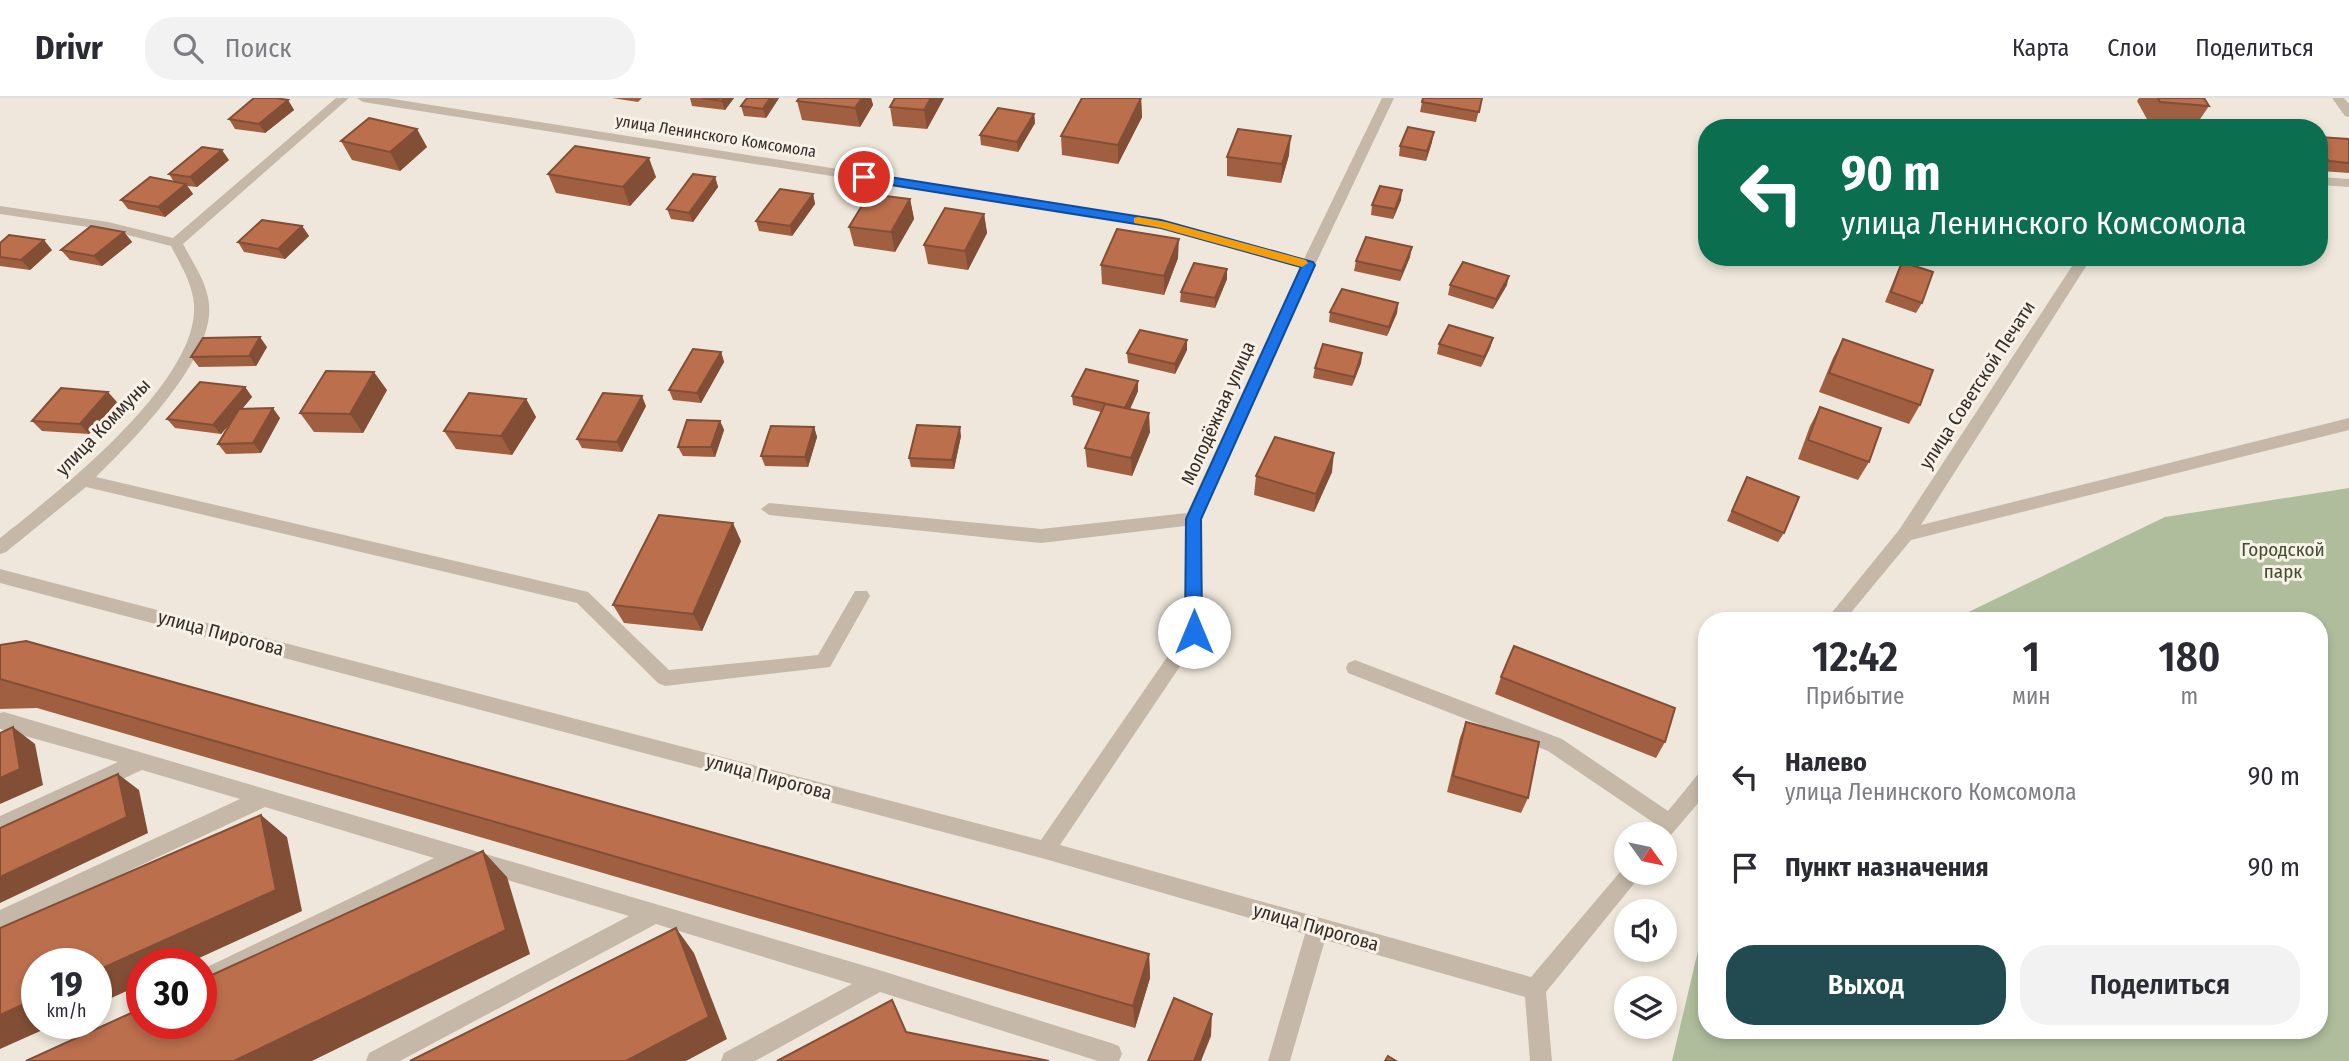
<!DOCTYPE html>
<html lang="ru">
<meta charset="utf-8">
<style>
:root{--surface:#fff;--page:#f2f2f3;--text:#2b2b33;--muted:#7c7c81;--line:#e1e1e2;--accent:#214b51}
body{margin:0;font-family:"Fira Sans Condensed",sans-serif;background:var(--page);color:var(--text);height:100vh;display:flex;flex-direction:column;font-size:26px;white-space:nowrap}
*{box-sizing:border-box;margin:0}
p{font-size:23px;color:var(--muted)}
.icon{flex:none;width:38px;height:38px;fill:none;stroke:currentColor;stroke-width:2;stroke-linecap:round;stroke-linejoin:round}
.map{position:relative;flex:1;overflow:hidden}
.details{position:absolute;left:1698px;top:514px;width:630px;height:427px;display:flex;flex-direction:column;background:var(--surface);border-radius:28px;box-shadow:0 4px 10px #0003}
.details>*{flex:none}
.guide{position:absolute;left:1698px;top:21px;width:630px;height:147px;border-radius:28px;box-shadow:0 4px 10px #0003;background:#0b6e4f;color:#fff;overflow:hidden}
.needle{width:46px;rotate:123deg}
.tools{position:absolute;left:1614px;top:724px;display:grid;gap:14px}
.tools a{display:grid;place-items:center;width:63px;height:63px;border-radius:50%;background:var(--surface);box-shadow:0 4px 10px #0003;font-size:35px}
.speed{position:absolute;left:21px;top:850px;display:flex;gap:14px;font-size:35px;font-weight:700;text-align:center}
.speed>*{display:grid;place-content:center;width:91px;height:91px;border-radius:50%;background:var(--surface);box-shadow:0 4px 10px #0003;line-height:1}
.speed small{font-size:18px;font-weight:400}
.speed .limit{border:10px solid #d22;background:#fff;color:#111}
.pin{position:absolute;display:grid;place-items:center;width:60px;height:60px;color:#fff;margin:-30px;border:4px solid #fff;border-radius:50%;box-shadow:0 2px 7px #0007}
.me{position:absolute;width:77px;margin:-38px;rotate:0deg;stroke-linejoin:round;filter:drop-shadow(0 0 5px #0008)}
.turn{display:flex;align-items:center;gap:24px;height:147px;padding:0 28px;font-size:32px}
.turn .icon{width:91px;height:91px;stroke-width:2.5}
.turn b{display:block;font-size:49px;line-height:60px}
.eta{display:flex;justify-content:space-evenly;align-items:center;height:119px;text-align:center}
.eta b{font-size:42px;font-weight:600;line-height:49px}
.cta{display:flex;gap:14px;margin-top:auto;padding:14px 28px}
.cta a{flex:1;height:80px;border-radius:28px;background:var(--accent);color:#fff;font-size:28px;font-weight:600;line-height:80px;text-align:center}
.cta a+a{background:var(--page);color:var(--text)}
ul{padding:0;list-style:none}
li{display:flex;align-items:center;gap:21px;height:91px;padding:0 28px}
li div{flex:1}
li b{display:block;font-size:26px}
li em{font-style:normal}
header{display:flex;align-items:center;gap:42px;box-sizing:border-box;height:98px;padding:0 35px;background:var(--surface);border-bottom:2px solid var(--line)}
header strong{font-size:33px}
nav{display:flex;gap:38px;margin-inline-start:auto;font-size:24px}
.search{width:490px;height:63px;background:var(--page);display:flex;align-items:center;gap:18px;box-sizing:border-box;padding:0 24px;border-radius:28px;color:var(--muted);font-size:26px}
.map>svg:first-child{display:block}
.green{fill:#b0bd9c}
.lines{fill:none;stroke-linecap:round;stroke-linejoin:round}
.minor{fill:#c6b8a8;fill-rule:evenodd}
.wall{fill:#a15f42}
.shaded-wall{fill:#834e36}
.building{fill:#bb6f4d;stroke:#834e36;stroke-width:2}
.route{fill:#1a73e8;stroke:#114b97;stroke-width:2}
.slow{fill:#f59e0b}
.labels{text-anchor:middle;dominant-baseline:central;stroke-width:6;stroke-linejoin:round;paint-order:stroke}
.far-street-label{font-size:16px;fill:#342c28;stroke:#f7f1e7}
.street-label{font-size:19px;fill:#342c28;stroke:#f7f1e7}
.park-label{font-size:19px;fill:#414f2e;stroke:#f7f1e7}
</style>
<header>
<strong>Drivr</strong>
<div class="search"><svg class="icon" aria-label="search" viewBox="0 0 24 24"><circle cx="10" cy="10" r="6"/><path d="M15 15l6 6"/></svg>Поиск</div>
<nav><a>Карта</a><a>Слои</a><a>Поделиться</a></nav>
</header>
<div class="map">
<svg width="2349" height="963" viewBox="0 0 2349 963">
<rect width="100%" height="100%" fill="#efe7db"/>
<path class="green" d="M2349 390V963H1672L1701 840 1706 832V933H2319V523H1950L2165 419Z"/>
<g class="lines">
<g class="minor">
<path d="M336 0H349L183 146C193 165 207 184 209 206 215 260 133 343 96 379L588 494 669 572 818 557 855 493H867L870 498 830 569 665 588 658 585 577 505 86 389 6 454 0 456V440C56 396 199 284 194 207 193 186 180 166 171 148L108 132 0 116V108L108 124 173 140Z"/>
<path d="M357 0H387L1161 122 1304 161 1382 0H1394L1315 167 1201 421 1203 534 1060 747 1531 879 1626 767V775H1640L1637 782 1546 894 1552 963H1530L1525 899 1325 842 1290 963H1268L1305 836 1045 761 0 485V471L1041 742 1185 533V428L1041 445 769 417 761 411 769 405 1041 431 1187 415 1300 169 1160 130 363 4Z"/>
<path d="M2332 0H2344L2349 6V19L2345 18Z"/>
<path d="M2319 79 2349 81V89L2319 87Z"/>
<path d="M2078 159H2092L1921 427 2349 320V332L1911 442 1844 523H1825L1899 432Z"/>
<path d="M1355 562 1562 641 1668 713 1699 675 1706 672V696L1664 745V737H1651L1657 727 1548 653 1348 575 1346 570 1348 565Z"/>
<path d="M4 614 879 872 1111 945 1119 948 1122 956 1119 963H1098L880 894 755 963H721L724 955 852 886 656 826 400 963H366L369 955 629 818 460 768 201 894V872L434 760 265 709 0 833V812L240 701 142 672 0 737V718L118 664 0 631V615Z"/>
</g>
</g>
<g class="wall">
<path d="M612 0H642L638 4Z"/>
<path d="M690 0H734L725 12 692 8Z"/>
<path d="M747 0H779L766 20 744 18 741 8Z"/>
<path d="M799 0H871L873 7 860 29 802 22 797 3Z"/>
<path d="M944 0 927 31 893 28 890 9Z"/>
<path d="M1141 0 1142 19 1118 66 1062 57 1061 38Z"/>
<path d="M1482 0 1476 24 1420 14 1422 4Z"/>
<path d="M2139 0H2204L2209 8 2196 27 2148 23 2137 3Z"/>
<path d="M288 2 294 12 265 35 235 31 229 21Z"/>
<path d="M1034 16 1035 25 1018 54 981 47 980 37Z"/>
<path d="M2319 39 2349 41V75L2321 73 2319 70Z"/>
<path d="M341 43 427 49 400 73 352 62Z"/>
<path d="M1432 44 1426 63 1399 58 1400 48Z"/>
<path d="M1289 57 1281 85 1227 78V59Z"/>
<path d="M229 62 197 89 187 88 193 96 165 119 128 111 121 102 174 84 169 76Z"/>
<path d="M548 76 656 79 630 108 556 95Z"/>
<path d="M715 79 718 89 693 124 671 121 667 111Z"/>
<path d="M813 96 815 106 792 138 759 133 756 123Z"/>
<path d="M910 101 914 121 895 154 854 148 849 129Z"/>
<path d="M1401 102 1393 121 1371 117 1372 107Z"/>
<path d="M984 116 987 135 968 172 928 166 924 147Z"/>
<path d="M302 128 309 138 285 161 244 154 238 144Z"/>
<path d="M124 134 132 144 102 168 70 162 61 152Z"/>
<path d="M0 145 52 152 30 172 0 168Z"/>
<path d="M1410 159 1400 183 1354 173 1356 163Z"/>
<path d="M1178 160 1164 197 1102 186 1101 167Z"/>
<path d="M1902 164 1922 205 1916 215 1885 204 1897 174Z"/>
<path d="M1227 171V181L1215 210 1180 204 1181 194Z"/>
<path d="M1450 187H1507L1493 211 1448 197Z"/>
<path d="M1398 205 1397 215 1387 238 1329 224 1330 214Z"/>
<path d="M1493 240 1490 250 1481 269 1437 256 1439 246Z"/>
<path d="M1843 241 1920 307 1909 326 1819 294 1833 260Z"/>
<path d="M267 249 256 268 199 269 191 259Z"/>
<path d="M1187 252 1175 276 1128 265 1127 255Z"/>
<path d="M721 254 724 264 701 305 673 302 669 292Z"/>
<path d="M1362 255 1361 265 1352 288 1313 280 1315 270Z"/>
<path d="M1138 283V293L1130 311 1150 334 1132 378 1087 369 1085 350 1101 314 1073 307 1072 298Z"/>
<path d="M245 289 252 299 242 311 280 320 261 355 226 356 218 346 230 326 221 336 175 330 167 321Z"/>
<path d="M387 292 363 335 314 334 300 315Z"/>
<path d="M526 301 536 319 512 357 456 351 444 333Z"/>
<path d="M117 304 89 336 42 333 32 323Z"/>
<path d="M646 308 622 354 582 350 577 341Z"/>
<path d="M1820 309 1869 364 1858 382 1798 361 1810 328Z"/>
<path d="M720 323 724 332 715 359 683 358 678 349Z"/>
<path d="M814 329 817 339 808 369 765 368 761 358Z"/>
<path d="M961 338 954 371 911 369 909 360Z"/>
<path d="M1332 374 1314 414 1254 397 1256 378Z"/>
<path d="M1742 389 1784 435 1778 444 1727 423Z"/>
<path d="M741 443 702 533 624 525 613 507Z"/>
<path d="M0 547 1149 856 1150 880 1135 930 37 610 0 611Z"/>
<path d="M1501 579 1665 644 1656 660 1495 596Z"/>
<path d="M1466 624 1528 700 1521 715 1447 694 1460 640Z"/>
</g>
<g class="shaded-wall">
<path d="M724 0H734L725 12 722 3Z"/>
<path d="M770 0H779L766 20 763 11Z"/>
<path d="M862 0H871L873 7 860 29 855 10Z"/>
<path d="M931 0H944L927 31 924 12Z"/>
<path d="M1141 0 1142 19 1118 66V47Z"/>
<path d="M288 2 294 12 265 35 259 26Z"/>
<path d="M1034 16 1035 25 1018 54 1017 44Z"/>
<path d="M417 31 427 49 400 73 390 54Z"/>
<path d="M1434 34 1432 44 1426 63 1427 53Z"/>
<path d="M1291 38 1289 57 1281 85 1282 66Z"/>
<path d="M222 52 229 62 197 89 190 79Z"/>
<path d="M649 60 656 79 630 108 623 89Z"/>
<path d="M715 79 718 89 693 124 689 115Z"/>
<path d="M186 86 193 96 165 119 158 109Z"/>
<path d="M1402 92 1401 102 1393 121 1395 111Z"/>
<path d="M813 96 815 106 792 138 790 128Z"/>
<path d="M910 101 914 121 895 154 891 134Z"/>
<path d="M984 116 987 135 968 172 965 153Z"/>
<path d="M302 128 309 138 285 161 278 151Z"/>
<path d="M124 134 132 144 102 168 94 158Z"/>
<path d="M1179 141 1178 160 1164 197V178Z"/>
<path d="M44 142 52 152 30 172 21 162Z"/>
<path d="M1412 149 1410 159 1400 183 1402 173Z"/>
<path d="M1227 171V181L1215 210V200Z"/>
<path d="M1509 178 1507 187 1493 211 1496 201Z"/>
<path d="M1398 205 1397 215 1387 238 1389 229Z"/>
<path d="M260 239 267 249 256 268 249 258Z"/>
<path d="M1493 240 1490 250 1481 269 1484 259Z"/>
<path d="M1187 242V252L1175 276V266Z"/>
<path d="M721 254 724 264 701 305 697 295Z"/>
<path d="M1362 255 1361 265 1352 288 1354 279Z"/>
<path d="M374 274 387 292 363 335 350 316Z"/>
<path d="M1138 283V293L1126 320 1125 310Z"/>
<path d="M245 289 252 299 221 336 213 327Z"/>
<path d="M108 294 117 304 89 336 80 326Z"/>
<path d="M642 298 646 308 622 354 617 344Z"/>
<path d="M526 301 536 319 512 357 501 338Z"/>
<path d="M273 310 280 320 261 355 253 345Z"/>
<path d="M1149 315 1150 334 1132 378 1131 360Z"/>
<path d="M720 323 724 332 715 359 711 349Z"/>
<path d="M814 329 817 339 808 369 805 359Z"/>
<path d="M960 329 961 338 954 371 952 362Z"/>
<path d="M1334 355 1332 374 1314 414 1316 396Z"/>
<path d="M733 425 741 443 702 533 693 516Z"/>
<path d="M13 629 35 646 43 687 0 706V680Z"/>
<path d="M118 676 139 692 148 735 0 805V779Z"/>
<path d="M261 717 287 739 302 813 186 866H142V886L96 907V873Z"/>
<path d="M483 753 507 779 530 856 312 963H234Z"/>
<path d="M676 830 694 855 727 941 686 963H626Z"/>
<path d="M1149 856 1150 880 1135 930 1133 908Z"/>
<path d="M37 900V926H56L0 951V917Z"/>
<path d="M1212 916 1211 938 1201 963H1194Z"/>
</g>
<g class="building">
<path d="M254 0H276L288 2 259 26 229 21Z"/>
<path d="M702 0H724L722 3Z"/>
<path d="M747 0H770L763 11 741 8Z"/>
<path d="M799 0H862L855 10 797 3Z"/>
<path d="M895 0H931L924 12 890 9Z"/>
<path d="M1082 0H1141L1118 47 1061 38Z"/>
<path d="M1423 0H1482L1479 14 1422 4Z"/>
<path d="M2158 0H2204L2209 8 2160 4Z"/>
<path d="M998 10 1034 16 1017 44 980 37Z"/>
<path d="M369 20 417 31 390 54 341 43Z"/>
<path d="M1408 29 1434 34 1427 53 1400 48Z"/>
<path d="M1238 31 1291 38 1282 66 1227 59Z"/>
<path d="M2319 39 2349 41V65L2329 63 2319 49Z"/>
<path d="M575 48 649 60 623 89 548 76Z"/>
<path d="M202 49 222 52 190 79 169 76Z"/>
<path d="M693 76 715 79 689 115 667 111Z"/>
<path d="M150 79 186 86 158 109 121 102Z"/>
<path d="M1380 88 1402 92 1395 111 1372 107Z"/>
<path d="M780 91 813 96 790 128 756 123Z"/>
<path d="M869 96 910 101 891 134 849 129Z"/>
<path d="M945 110 984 116 965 153 924 147Z"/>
<path d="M262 122 302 128 278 151 238 144Z"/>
<path d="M91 128 124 134 94 158 61 152Z"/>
<path d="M1117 131 1179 141 1164 178 1101 167Z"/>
<path d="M9 137 44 142 21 162 0 159V145Z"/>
<path d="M1366 139 1412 149 1402 173 1356 163Z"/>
<path d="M1463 164 1509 178 1496 201 1450 187Z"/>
<path d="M1902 164 1933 174 1922 205 1891 194Z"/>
<path d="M1194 165 1227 171 1215 200 1181 194Z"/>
<path d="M1342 191 1398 205 1389 229 1330 214Z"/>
<path d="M1449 227 1493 240 1484 259 1439 246Z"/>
<path d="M1140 232 1187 242 1175 266 1127 255Z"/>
<path d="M260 239 249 258 191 259 203 240Z"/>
<path d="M1843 241 1933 272 1920 307 1829 275Z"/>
<path d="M1323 246 1362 255 1354 279 1315 270Z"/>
<path d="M693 251 721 254 697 295 669 292Z"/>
<path d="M1086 271 1138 283 1125 310 1072 298Z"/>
<path d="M326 273 374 274 350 316 300 315Z"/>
<path d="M200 284 245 289 213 327 167 321Z"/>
<path d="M61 290 108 294 80 326 32 323Z"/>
<path d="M469 295 526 301 501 338 444 333Z"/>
<path d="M603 295 642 298 617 344 577 341Z"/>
<path d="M1105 306 1149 315 1131 360 1085 350Z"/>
<path d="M1820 309 1881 330 1869 364 1808 342Z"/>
<path d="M273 310 253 345 218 346 239 311Z"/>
<path d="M687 322 720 323 711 349H678Z"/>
<path d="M917 327 960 329 952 362 909 360Z"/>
<path d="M771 328 814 329 805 359 761 358Z"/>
<path d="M1275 339 1334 355 1316 396 1256 378Z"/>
<path d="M1747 379 1799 399 1784 435 1732 413Z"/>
<path d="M659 417 733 425 693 516 613 507Z"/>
<path d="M26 543 1149 856 1133 908 0 581V547Z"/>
<path d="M1514 548 1675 610 1665 644 1501 579Z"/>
<path d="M1466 624 1539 644 1528 700 1453 678Z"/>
<path d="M13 629 20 671 0 680V635Z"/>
<path d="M118 676 127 719 0 779V730Z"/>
<path d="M261 717 276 792 96 873V866H37V900L0 917V830Z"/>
<path d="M483 753 506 832 234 963H26L142 910V926H201V882Z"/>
<path d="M676 830 709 919 626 963H410Z"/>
<path d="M1174 900 1212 916 1194 963H1148Z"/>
<path d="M892 902 906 934 1049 963H777Z"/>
<path d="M1388 958 1396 963H1385Z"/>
</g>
<path class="route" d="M864 75 1161 122 1313 164 1315 167 1201 421 1202 534 1199 539H1188L1185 534 1186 421 1301 169 1161 130 860 82 858 79Z"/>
<path class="slow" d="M1138 119 1166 124 1306 162 1308 165 1302 169 1161 130 1134 125V120Z"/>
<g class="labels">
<g class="far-street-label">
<text transform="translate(716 38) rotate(9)">улица Ленинского Комсомола</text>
</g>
<g class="street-label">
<text transform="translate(1977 287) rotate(-57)">улица Советской Печати</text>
<text transform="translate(1218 315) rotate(-66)">Молодёжная улица</text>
<text transform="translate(103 329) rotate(-46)">улица Коммуны</text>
<text transform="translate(221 535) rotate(15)">улица Пирогова</text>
<text transform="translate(769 679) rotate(15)">улица Пирогова</text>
<text transform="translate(1316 829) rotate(16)">улица Пирогова</text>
</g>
<g class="park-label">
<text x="2283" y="451">Городской<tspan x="2283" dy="22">парк</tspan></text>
</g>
</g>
</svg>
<div class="tools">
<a><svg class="needle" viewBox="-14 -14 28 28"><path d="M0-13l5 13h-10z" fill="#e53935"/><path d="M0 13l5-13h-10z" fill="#7c7c81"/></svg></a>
<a><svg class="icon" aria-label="sound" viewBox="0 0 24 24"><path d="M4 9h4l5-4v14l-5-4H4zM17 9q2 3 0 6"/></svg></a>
<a><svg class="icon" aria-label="layers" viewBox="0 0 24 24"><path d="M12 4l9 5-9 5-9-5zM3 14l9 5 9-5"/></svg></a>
</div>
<div class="speed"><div>19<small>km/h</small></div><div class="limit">30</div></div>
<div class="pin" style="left:864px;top:79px;background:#d93025"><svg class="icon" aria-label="arrive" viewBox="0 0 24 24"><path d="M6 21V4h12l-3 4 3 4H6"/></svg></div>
<svg class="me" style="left:1194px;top:534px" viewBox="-20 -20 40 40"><circle r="19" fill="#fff"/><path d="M0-13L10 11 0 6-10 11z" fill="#1a73e8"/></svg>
<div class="guide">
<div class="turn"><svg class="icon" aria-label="left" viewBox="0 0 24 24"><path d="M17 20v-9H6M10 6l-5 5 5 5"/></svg><div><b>90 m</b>улица Ленинского Комсомола</div></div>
</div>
<section class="details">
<div class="eta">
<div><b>12:42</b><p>Прибытие</p></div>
<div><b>1</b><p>мин</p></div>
<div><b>180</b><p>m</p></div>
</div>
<ul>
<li><svg class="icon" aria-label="left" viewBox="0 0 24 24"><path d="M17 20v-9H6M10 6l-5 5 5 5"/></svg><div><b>Налево</b><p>улица Ленинского Комсомола</p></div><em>90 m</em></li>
<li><svg class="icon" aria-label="arrive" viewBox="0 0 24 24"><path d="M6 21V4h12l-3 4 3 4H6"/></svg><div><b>Пункт назначения</b></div><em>90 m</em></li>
</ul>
<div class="cta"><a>Выход</a><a>Поделиться</a></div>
</section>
</div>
